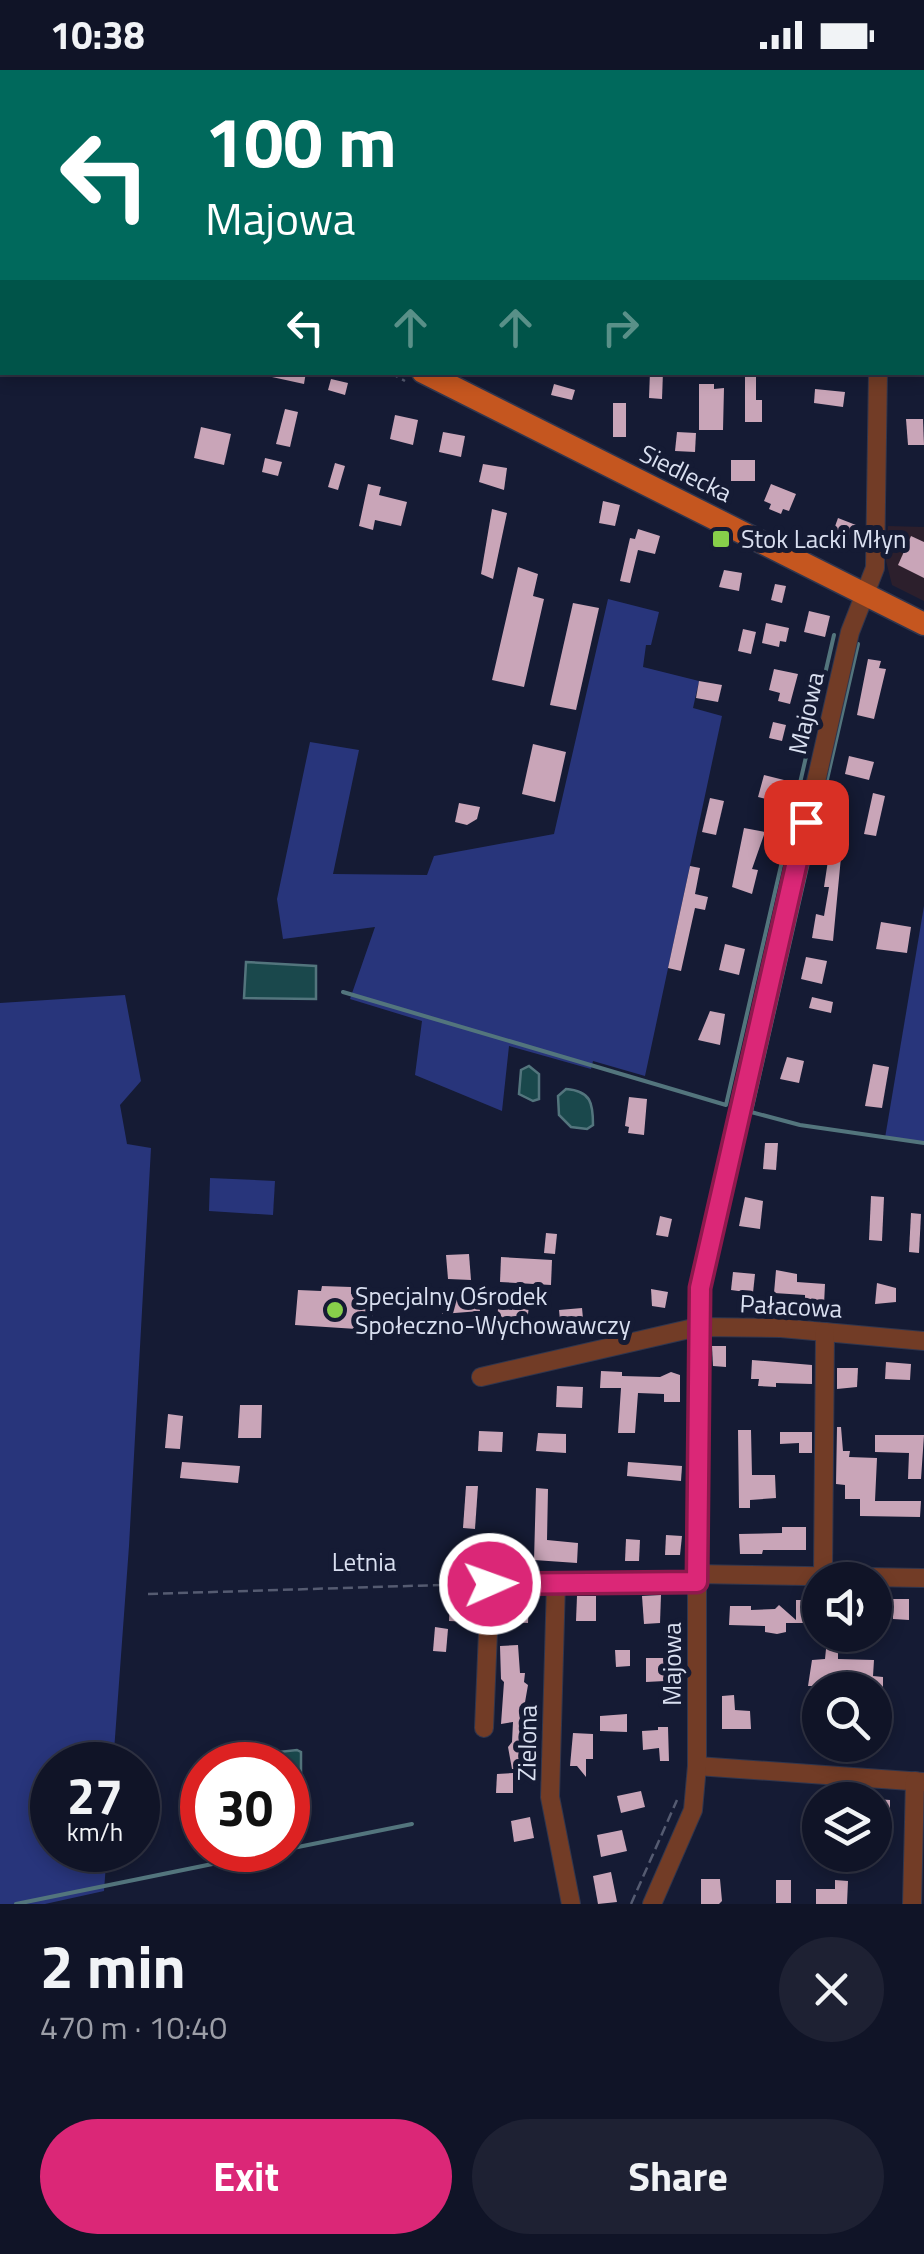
<!DOCTYPE html>
<meta charset="utf-8">
<style>
:root{--surface:#101427;--page:#1e2133;--text:#f1f3f6;--muted:#9c9ea7;--line:#303344;--accent:#db2777}
body{margin:0;font-family:"Titillium Web",sans-serif;background:var(--page);color:var(--text);height:100vh;display:flex;flex-direction:column;font-size:38px;white-space:nowrap}
*{box-sizing:border-box;margin:0}
p{font-size:32px;color:var(--muted)}
.icon{flex:none;width:55px;height:55px;fill:none;stroke:currentColor;stroke-width:2;stroke-linecap:round;stroke-linejoin:round}
.map{position:relative;height:1834px;overflow:hidden}
.details{display:flex;flex-direction:column;background:var(--surface);flex:1}
.details>*{flex:none}
.hud{position:absolute;left:0px;top:0px;width:925px;height:305px;box-shadow:0 5px 15px #0003,0 0 0 2px var(--line);background:#00695c;color:#fff;overflow:hidden}
.fabs{position:absolute;left:802px;top:1492px;display:grid;gap:20px}
.fabs a{display:grid;place-items:center;width:90px;height:90px;border-radius:50%;background:var(--surface);box-shadow:0 5px 15px #0003,0 0 0 2px var(--line);font-size:50px}
.speed{position:absolute;left:30px;top:1672px;display:flex;gap:20px;font-size:50px;font-weight:700;text-align:center}
.speed>*{display:grid;place-content:center;width:130px;height:130px;border-radius:50%;background:var(--surface);box-shadow:0 5px 15px #0003,0 0 0 2px var(--line);line-height:1}
.speed small{font-size:25px;font-weight:400}
.speed .limit{border:15px solid #d22;background:#fff;color:#111}
.pin{position:absolute;display:grid;place-items:center;width:85px;height:85px;color:#fff;margin:-42px;border-radius:20px;box-shadow:0 5px 15px #0006}
.me{position:absolute;width:110px;margin:-55px;rotate:88deg;stroke-linejoin:round;filter:drop-shadow(0 0 8px #0008)}
.turn{display:flex;align-items:center;gap:35px;height:210px;padding:0 40px;font-size:45px}
.turn .icon{width:130px;height:130px;stroke-width:2.5}
.turn b{display:block;font-size:70px;line-height:85px}
.lanes{display:flex;align-items:center;height:95px;padding:0 40px;background:#0003;justify-content:center;gap:50px;direction:ltr}
.lanes .off{opacity:.35}
.round{display:grid;place-items:center;flex:none;width:105px;height:105px;border-radius:52px;background:var(--page)}
.head{display:flex;align-items:center;justify-content:space-between;height:170px;padding:0 40px}
h1{font-size:60px;font-weight:700;line-height:75px}
.button{display:flex;gap:20px;margin-top:auto;padding:20px 40px}
.button a{flex:1;height:115px;border-radius:60px;background:var(--accent);color:#fff;font-size:40px;font-weight:700;line-height:115px;text-align:center}
.button a+a{background:var(--page);color:var(--text)}
.status{display:flex;justify-content:space-between;align-items:center;height:70px;padding:0 50px;background:var(--surface);direction:ltr}
.status svg{height:28px;fill:currentColor}
.map>svg:first-child{display:block}
.commercial{fill:#2c1f2c}
.green{fill:#28357b}
.water{fill:#1a484c;stroke:#53757d;stroke-width:2.5}
.lines{fill:none;stroke-linecap:round;stroke-linejoin:round}
.stream{stroke:#53757d;stroke-width:4}
.building{fill:#c9a5b8}
.minor-casing{stroke:#30364e;stroke-width:20}
.major-casing{stroke:#30364e;stroke-width:25}
.path{stroke:#555b71;stroke-width:2.5;stroke-dasharray:10 5;stroke-linecap:butt}
.minor{stroke:#723c26;stroke-width:18}
.major{stroke:#c5561f;stroke-width:22}
.route-casing{stroke:#8e194d;stroke-width:25}
.route{stroke:#db2777;stroke-width:18}
.poi-dot{fill:#87cf4a;stroke:#151b34;stroke-width:4}
.labels{text-anchor:middle;dominant-baseline:central;stroke-width:10;stroke-linejoin:round;paint-order:stroke}
.street-label{font-size:25px;fill:#d9dff0;stroke:#151b34}
.poi-label{font-size:25px;fill:#d9dff0;stroke:#151b34;text-anchor:start}
</style>
<div class="status"><b>10:38</b><svg viewBox="0 0 49 12"><path d="M0 12V9h3v3zM5 12V6h3v6zM10 12V3h3v9zM15 12V0h3v12zM26 1h20v11H26zM47 4h2v5h-2z"/></svg></div>
<div class="map">
<svg width="924" height="1834" viewBox="0 0 924 1834">
<rect width="100%" height="100%" fill="#151b34"/>
<path class="commercial" d="M888 456 924 457V531L892 515 886 491Z"/>
<g class="green">
<path d="M608 529 659 542 651 575H646L643 597 699 611 693 638 722 646 645 1006 593 991 591 999 509 976 502 1041 415 1005 422 951 350 929 375 857 283 869 277 829 310 672 359 680 333 804 427 805 434 786 554 764Z"/>
<path d="M924 836V1074L885 1068Z"/>
<path d="M125 925 141 1011 120 1035 127 1074 151 1078 129 1476 113 1695H52V1780H107L104 1821 45 1834H0V933Z"/>
<path d="M210 1108 275 1111 273 1145 209 1141Z"/>
</g>
<g class="water">
<path d="M246 892 316 896V929L244 928Z"/>
<path d="M529 996 539 1004V1029L533 1031 519 1024 521 1000Z"/>
<path d="M566 1019C591 1021 593 1033 593 1055L587 1059 571 1057 559 1045 558 1026Z"/>
<path d="M297 1680 301 1682V1744L288 1746V1695H260V1684Z"/>
</g>
<g class="lines">
<g class="stream">
<path d="M858 574 751 1042 800 1055 924 1073"/>
<path d="M343 922 726 1035 834 565"/>
<path d="M288 1779 412 1754"/>
<path d="M16 1834 281 1780"/>
</g>
</g>
<g class="building">
<path d="M273 302H306L304 314 272 307Z"/>
<path d="M650 302H663L662 329 649 328Z"/>
<path d="M745 302H756V330H762V352H745Z"/>
<path d="M331 309 348 313 345 325 328 320Z"/>
<path d="M554 314 575 320 572 330 551 325Z"/>
<path d="M699 314H714V319L724 318 723 360H699Z"/>
<path d="M815 319 845 322 843 337 814 333Z"/>
<rect x="613" y="333" width="13" height="34"/>
<path d="M285 339 298 342 290 377 276 374Z"/>
<path d="M395 345 418 350 413 375 390 369Z"/>
<path d="M906 349H923L924 375H908Z"/>
<path d="M201 357 231 364 224 395 194 388Z"/>
<path d="M443 362 465 366 461 387 439 382Z"/>
<path d="M677 362 696 363 695 382 675 381Z"/>
<path d="M265 388 282 392 278 406 262 402Z"/>
<rect x="731" y="390" width="24" height="21"/>
<path d="M335 393 345 396 338 420 328 417Z"/>
<path d="M483 394 507 398 504 420 479 412Z"/>
<path d="M368 414 381 417 379 425 407 432 401 456 375 450 373 460 359 456Z"/>
<path d="M771 414 796 424 789 441 783 439 781 444 769 439 771 434 764 431Z"/>
<path d="M603 431 620 435 615 456 599 453Z"/>
<path d="M492 439 507 443 493 509 481 504Z"/>
<path d="M838 448 861 457 856 471 833 462Z"/>
<path d="M638 459 660 466 655 484 638 480 630 513 620 511 630 468 635 469Z"/>
<path d="M911 466 924 472V508L898 495Z"/>
<path d="M518 497 538 504 533 526 544 529 524 617 492 610Z"/>
<path d="M724 500 742 503 739 521 719 517Z"/>
<path d="M775 514 786 516 782 533 771 530Z"/>
<path d="M573 533 599 538 576 640 550 635Z"/>
<path d="M809 541 830 546 825 567 804 562Z"/>
<path d="M766 553 789 558 786 572 780 571 779 577 762 573Z"/>
<path d="M743 559 756 562 751 584 738 581Z"/>
<path d="M868 589 881 591 879 598 886 599 874 649 857 645Z"/>
<path d="M774 599 798 604 790 634 778 631 780 623 769 620Z"/>
<path d="M699 611 722 615 718 632 696 628Z"/>
<path d="M773 652 786 655 782 671 769 668Z"/>
<path d="M533 674 566 682 555 732 522 724Z"/>
<path d="M849 686 874 692 869 710 845 704Z"/>
<path d="M764 705 784 710 779 732 758 727Z"/>
<path d="M873 723 885 726 876 766 864 764Z"/>
<path d="M710 728 724 731 716 765 702 762Z"/>
<path d="M459 733 480 737 477 749 467 755 455 752Z"/>
<path d="M744 758 765 762 752 799 758 800 752 824 732 817Z"/>
<path d="M832 764 843 766 833 871 812 868 816 844 824 846 829 817H824Z"/>
<path d="M690 796 700 798 695 824 708 827 705 840 695 838 681 901 668 898Z"/>
<path d="M881 852 911 857 907 883 876 879Z"/>
<path d="M725 874 745 879 739 905 719 900Z"/>
<path d="M806 887 827 891 822 914 801 909Z"/>
<path d="M812 927 833 932 831 943 809 938Z"/>
<path d="M710 941 725 944 720 975 698 970Z"/>
<path d="M787 987 804 991 799 1013 780 1009Z"/>
<path d="M873 994 889 997 882 1038 865 1036Z"/>
<path d="M629 1027 647 1029 644 1065 628 1063 629 1057 625 1056Z"/>
<path d="M765 1073H778L776 1100 763 1099Z"/>
<path d="M871 1126 884 1127 882 1171 869 1170Z"/>
<path d="M745 1127 763 1131 760 1159 739 1156Z"/>
<path d="M911 1143 921 1144 919 1183 909 1182Z"/>
<path d="M660 1146 672 1149 668 1167 656 1165Z"/>
<path d="M546 1163 557 1164 555 1184 544 1183Z"/>
<path d="M469 1184 471 1210 448 1209 446 1185Z"/>
<path d="M501 1187 552 1190 551 1215 500 1212Z"/>
<path d="M776 1200 797 1204V1212L825 1214 824 1235 805 1234V1225L774 1223Z"/>
<path d="M733 1202 755 1204 753 1223 731 1220Z"/>
<path d="M877 1213 896 1218V1232L875 1234Z"/>
<path d="M322 1216 351 1217V1224L374 1225 372 1260 295 1255 298 1220 321 1221Z"/>
<path d="M651 1219 668 1222 665 1238 652 1236Z"/>
<path d="M449 1229 479 1231 480 1241 442 1244V1231Z"/>
<path d="M512 1234 529 1235 526 1263 496 1261 498 1239 512 1240Z"/>
<path d="M582 1238 584 1259 561 1261 559 1240Z"/>
<path d="M712 1276H726V1297L713 1296Z"/>
<path d="M752 1290 812 1295V1314L776 1313V1317L758 1316 759 1309H751Z"/>
<path d="M886 1292 911 1294 910 1310 885 1309Z"/>
<path d="M837 1298H858L857 1317 837 1319Z"/>
<path d="M601 1301 622 1302V1306L660 1307 671 1302 680 1305V1332H664V1324L638 1323 635 1363H618L621 1318H600Z"/>
<path d="M557 1316 583 1317 582 1338 556 1337Z"/>
<path d="M240 1335H262L261 1368H238Z"/>
<path d="M168 1344 183 1346 180 1379 165 1378Z"/>
<path d="M837 1357H841L843 1381H850L849 1387 877 1388 875 1431H921L920 1447 860 1446V1429H845V1415L836 1414Z"/>
<path d="M738 1360H751L752 1405H775L776 1428 750 1430V1438H739Z"/>
<path d="M479 1361 503 1362 502 1382 478 1381Z"/>
<path d="M780 1362H812V1383H799V1373L780 1374Z"/>
<path d="M538 1363 566 1364V1383L536 1381Z"/>
<path d="M875 1365H924L921 1409H908L909 1383 875 1382Z"/>
<path d="M182 1392 240 1396 238 1413 180 1408Z"/>
<path d="M628 1392 682 1396 681 1411 627 1406Z"/>
<path d="M466 1416H478L475 1459 463 1458Z"/>
<path d="M536 1418 548 1419 547 1470 578 1473 577 1493 534 1490Z"/>
<path d="M782 1457H806V1480H763L762 1484H740L739 1464 782 1463Z"/>
<path d="M666 1465 682 1466 680 1485H665Z"/>
<path d="M471 1467 489 1472 488 1491 469 1489Z"/>
<path d="M626 1469 640 1470 639 1491H625Z"/>
<path d="M661 1525 660 1553 644 1554 642 1526Z"/>
<path d="M577 1526H596V1551H576Z"/>
<path d="M507 1529 529 1530 528 1553 506 1552Z"/>
<path d="M893 1529H909V1550L893 1549Z"/>
<path d="M796 1530H818V1547H814V1553H786V1562L777 1564 765 1562V1556L729 1555 730 1536H751V1540L775 1539 779 1535 796 1550Z"/>
<path d="M450 1531 471 1532V1552L449 1551Z"/>
<path d="M435 1557 448 1559 446 1582 433 1581Z"/>
<path d="M518 1575 520 1603H525L524 1612 528 1615 524 1638H528L526 1667H531V1674H534L529 1699H512L508 1677 512 1672 513 1652 501 1654 504 1612 501 1609 500 1576Z"/>
<path d="M838 1578V1589L874 1590 873 1606 883 1607V1620H822V1616H808L812 1590 825 1589 826 1579Z"/>
<path d="M615 1580H630V1596L616 1597Z"/>
<path d="M646 1588H665V1611L646 1612Z"/>
<path d="M734 1625 735 1640 750 1641 751 1659H722V1626Z"/>
<path d="M627 1644V1662L600 1661V1646Z"/>
<path d="M658 1657H668L669 1691H660L659 1678 643 1680 642 1661 658 1660Z"/>
<path d="M573 1663 593 1664V1689H586V1707L577 1696H570Z"/>
<path d="M513 1703V1723H496L497 1704Z"/>
<path d="M641 1721 645 1737 621 1743 617 1726Z"/>
<path d="M875 1729 890 1730V1747L875 1746Z"/>
<path d="M530 1747 534 1768 514 1772 511 1751Z"/>
<path d="M622 1760 627 1781 601 1787 597 1765Z"/>
<path d="M611 1802 617 1832 598 1834 593 1806Z"/>
<path d="M701 1809H720L722 1831 719 1834H701Z"/>
<rect x="776" y="1810" width="15" height="23"/>
<path d="M835 1810 848 1811 847 1834H816V1819H835Z"/>
</g>
<g class="lines">
<g class="minor-casing">
<g id="minor">
<path d="M8 2V0"/>
<path d="M886 2 887 0"/>
<path d="M922 58H924"/>
<path d="M481 1307 698 1257 781 1258 924 1271"/>
<path d="M697 1504 924 1508"/>
<path d="M823 1506 825 1262"/>
<path d="M556 1512 550 1727 571 1834"/>
<path d="M484 1658 490 1514 697 1511"/>
<path d="M697 1696 924 1712"/>
<path d="M652 1834 693 1740 697 1696V1295L701 1218 850 562 875 498 878 302"/>
<path d="M912 1834 915 1711"/>
</g>
</g>
<g class="major-casing">
<g id="major">
<path d="M0 90 2 91"/>
<path d="M423 302 924 554"/>
</g>
</g>
<g class="path">
<path d="M393 0 398 2"/>
<path d="M0 68 2 69"/>
<path d="M389 302 405 311"/>
<path d="M148 1524 473 1514"/>
<path d="M631 1834 677 1730"/>
</g>
<use href="#minor" class="minor"/>
<use href="#major" class="major"/>
</g>
<g class="lines">
<g class="route-casing">
<path id="route" d="M490 1514 697 1512 700 1218 806 752"/>
</g>
<use href="#route" class="route"/>
</g>
<g class="poi-dot">
<rect x="711" y="459" width="20" height="20" rx="5"/>
<circle cx="335" cy="1240" r="10"/>
</g>
<g class="labels">
<g class="street-label">
<text transform="translate(686 403) rotate(26)">Siedlecka</text>
<text transform="translate(806 643) rotate(-77)">Majowa</text>
<text transform="translate(791 1236) rotate(3)">Pałacowa</text>
<text x="364" y="1492">Letnia</text>
<text transform="translate(672 1594) rotate(-90)">Majowa</text>
<text transform="translate(527 1673) rotate(-89)">Zielona</text>
</g>
<g class="poi-label">
<text x="741" y="469">Stok Lacki Młyn</text>
<text x="355" y="1226">Specjalny Ośrodek<tspan x="355" dy="29">Społeczno-Wychowawczy</tspan></text>
</g>
</g>
</svg>
<div class="fabs">
<a><svg class="icon" aria-label="sound" viewBox="0 0 24 24"><path d="M4 9h4l5-4v14l-5-4H4zM17 9q2 3 0 6"/></svg></a>
<a><svg class="icon" aria-label="search" viewBox="0 0 24 24"><circle cx="10" cy="10" r="6"/><path d="M15 15l6 6"/></svg></a>
<a><svg class="icon" aria-label="layers" viewBox="0 0 24 24"><path d="M12 4l9 5-9 5-9-5zM3 14l9 5 9-5"/></svg></a>
</div>
<div class="speed"><div>27<small>km/h</small></div><div class="limit">30</div></div>
<div class="pin" style="left:806px;top:752px;background:#d93025"><svg class="icon" aria-label="arrive" viewBox="0 0 24 24"><path d="M6 21V4h12l-3 4 3 4H6"/></svg></div>
<svg class="me" style="left:490px;top:1514px" viewBox="-20 -20 40 40"><circle r="17" fill="#db2777" stroke="#fff" stroke-width="3"/><path d="M0-11L8 9 0 5-8 9z" fill="#fff"/></svg>
<div class="hud">
<div class="turn"><svg class="icon" aria-label="left" viewBox="0 0 24 24"><path d="M17 20v-9H6M10 6l-5 5 5 5"/></svg><div><b>100 m</b>Majowa</div></div>
<div class="lanes"><svg class="icon" aria-label="left" viewBox="0 0 24 24"><path d="M17 20v-9H6M10 6l-5 5 5 5"/></svg><svg class="icon off" aria-label="ahead" viewBox="0 0 24 24"><path d="M12 20V5M6 11l6-6 6 6"/></svg><svg class="icon off" aria-label="ahead" viewBox="0 0 24 24"><path d="M12 20V5M6 11l6-6 6 6"/></svg><svg class="icon off" aria-label="right" viewBox="0 0 24 24"><path d="M7 20v-9h11M14 6l5 5-5 5"/></svg></div>
</div>
</div>
<section class="details">
<div class="head"><div><h1>2 min</h1><p>470 m · 10:40</p></div><a class="round"><svg class="icon" aria-label="close" viewBox="0 0 24 24"><path d="M6 6l12 12M18 6L6 18"/></svg></a></div>
<div class="button"><a>Exit</a><a>Share</a></div>
</section>
